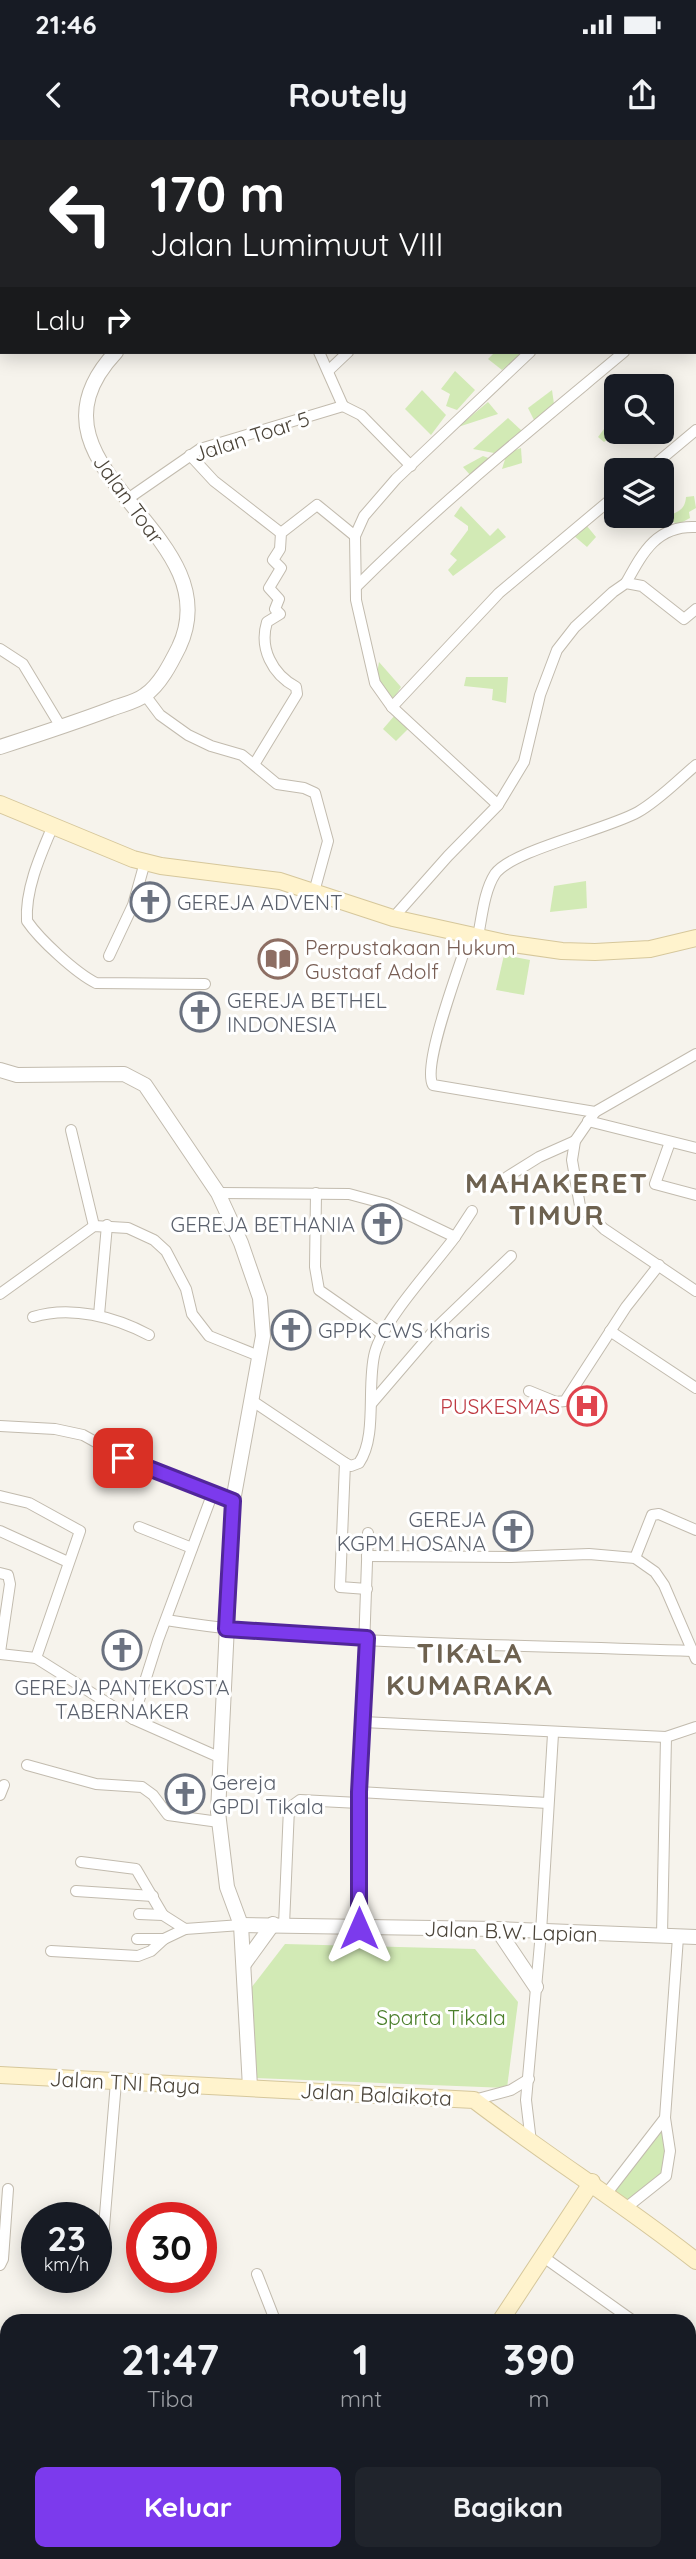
<!DOCTYPE html>
<html lang="id">
<style>
:root{--surface:#171b24;--page:#20242c;--text:#f1f3f6;--muted:#9ea1a6;--accent:#7c3aed}
body{margin:0;font-family:Quicksand,sans-serif;background:var(--page);color:var(--text);height:100vh;display:flex;flex-direction:column;font-size:26px;white-space:nowrap}
*{box-sizing:border-box;margin:0}
p{font-size:23px;color:var(--muted)}
.icon{flex:none;width:38px;height:38px;fill:none;stroke:currentColor;stroke-width:2;stroke-linecap:round;stroke-linejoin:round}
.map{position:relative;flex:1;overflow:hidden}
.sheet{position:absolute;left:0px;top:2174px;width:696px;height:247px;display:flex;flex-direction:column;background:var(--surface);border-radius:21px 21px 0 0;box-shadow:0 4px 18px #0003}
.sheet>*{flex:none}
.banner{position:absolute;left:0px;top:0px;width:696px;height:214px;box-shadow:0 4px 18px #0003;background:#202124;color:#fff;overflow:hidden}
.controls{position:absolute;left:604px;top:234px;display:grid;gap:14px}
.controls a{display:grid;place-items:center;width:70px;height:70px;border-radius:10px;background:var(--surface);box-shadow:0 4px 18px #0003;font-size:35px}
.speed{position:absolute;left:21px;top:2062px;display:flex;gap:14px;font-size:35px;font-weight:700;text-align:center}
.speed>*{display:grid;place-content:center;width:91px;height:91px;border-radius:50%;background:var(--surface);box-shadow:0 4px 18px #0003;line-height:1}
.speed small{font-size:18px;font-weight:400}
.speed .limit{border:10px solid #d22;background:#fff;color:#111}
.pin{position:absolute;display:grid;place-items:center;width:60px;height:60px;color:#fff;margin:-30px;border-radius:14px;box-shadow:0 4px 10px #0006}
.me{position:absolute;width:77px;margin:-38px;rotate:0deg;stroke-linejoin:round;filter:drop-shadow(0 0 5px #0008)}
.turn{display:flex;align-items:center;gap:24px;height:147px;padding:0 35px;font-size:32px}
.turn .icon{width:91px;height:91px;stroke-width:2.5}
.turn b{display:block;font-size:49px;line-height:60px}
.then{display:flex;align-items:center;height:66px;padding:0 35px;background:#0003;gap:14px;font-size:26px}
.eta{display:flex;justify-content:space-evenly;align-items:center;height:119px;text-align:center}
.eta b{font-size:42px;font-weight:700;line-height:49px}
.action{display:flex;gap:14px;margin-top:auto;padding:14px 35px}
.action a{flex:1;height:80px;border-radius:10px;background:var(--accent);color:#fff;font-size:28px;font-weight:700;line-height:80px;text-align:center}
.action a+a{background:var(--page);color:var(--text)}
.status{display:flex;justify-content:space-between;align-items:center;height:49px;padding:0 35px;background:var(--surface);direction:ltr}
.status svg{height:19px;fill:currentColor}
header{display:flex;justify-content:space-between;align-items:center;height:91px;padding:0 35px;background:var(--surface);font-size:32px;font-weight:700}
.map>svg:first-child{display:block}
.green{fill:#d2eab5}
.lines{fill:none;stroke-linecap:round;stroke-linejoin:round}
.stream{stroke:#a9d4f2;stroke-width:3.5}
.minor-casing{stroke:#c2bbae;stroke-width:12}
.tertiary-casing{stroke:#c2bbae;stroke-width:16}
.secondary-casing{stroke:#d6c79b;stroke-width:18}
.minor{stroke:#fff;stroke-width:10}
.tertiary{stroke:#fff;stroke-width:14}
.secondary{stroke:#fff3cd;stroke-width:16}
.route-casing{stroke:#51269a;stroke-width:18}
.route{stroke:#7c3aed;stroke-width:12}
.labels{text-anchor:middle;dominant-baseline:central;stroke-width:6;stroke-linejoin:round;paint-order:stroke}
.street-label{font-size:21px;fill:#4b4439;stroke:#fff}
.worship-label{font-size:21px;fill:#5b616d;stroke:#fff;text-anchor:start}
.education-label{font-size:21px;fill:#785e54;stroke:#fff;text-anchor:start}
.health-label{font-size:21px;fill:#be3a42;stroke:#fff;text-anchor:end}
.park-label{font-size:21px;fill:#4a7f2a;stroke:#fff}
.district-label{font-size:28px;font-weight:bold;letter-spacing:2px;fill:#6e6250;stroke:#fff}
</style>
<div class="status"><b>21:46</b><svg viewBox="0 0 49 12"><path d="M0 12V9h3v3zM5 12V6h3v6zM10 12V3h3v9zM15 12V0h3v12zM26 1h20v11H26zM47 4h2v5h-2z"/></svg></div>
<header><svg class="icon" aria-label="back" viewBox="0 0 24 24"><path d="M15 5l-7 7 7 7"/></svg>Routely<svg class="icon" aria-label="share" viewBox="0 0 24 24"><path d="M12 15V3M7 8l5-5 5 5M5 13v7h14v-7"/></svg></header>
<div class="map">
<svg width="696" height="2419" viewBox="0 0 696 2419">
<rect width="100%" height="100%" fill="#f6f3ec"/>
<g class="green">
<path d="M495 212H524L502 230 488 219Z"/>
<path d="M455 231 475 250 457 270 446 266 450 254 441 249Z"/>
<path d="M422 250 446 275 431 295 405 269Z"/>
<path d="M552 250 554 264 535 282 528 268Z"/>
<path d="M488 262 498 274 458 287Z"/>
<path d="M616 273 618 292 604 302 598 297Z"/>
<path d="M508 278 522 291 494 313 473 309Z"/>
<path d="M521 308 522 323 502 329 507 313Z"/>
<path d="M483 316 491 319 471 336 463 327Z"/>
<path d="M694 356 696 368 689 372 690 378 677 385 667 376C678 372 685 370 686 357Z"/>
<path d="M461 366 490 396 498 388 506 397 453 436 448 430 457 420 450 414 468 390V386L454 376Z"/>
<path d="M587 386 596 397 587 407 573 395Z"/>
<path d="M379 522 401 547 392 561 376 539Z"/>
<path d="M466 537H508L506 563 492 560 493 549 464 546Z"/>
<path d="M395 575 409 588 396 601 383 589Z"/>
<path d="M586 741 587 768 550 772 554 746Z"/>
<path d="M504 815 530 820 524 855 496 850Z"/>
<path d="M285 1804 475 1809 518 1862 507 1948 255 1938 248 1852Z"/>
<path d="M664 1982 667 2028 628 2063 609 2052Z"/>
</g>
<g class="lines">
<path class="stream" d="M445 2413 454 2419"/>
<g class="minor-casing">
<g id="minor">
<path d="M55 0 57 2"/>
<path d="M578 2 579 0"/>
<path d="M695 132 696 130"/>
<path d="M319 212 343 266"/>
<path d="M328 231 348 212"/>
<path d="M343 266 361 275 411 326"/>
<path d="M190 315 214 341 281 393"/>
<path d="M647 331 696 290"/>
<path d="M129 358 200 309 343 266"/>
<path d="M626 443C643 412 657 385 696 387"/>
<path d="M357 446C441 362 533 288 624 212"/>
<path d="M0 509 23 524 61 587"/>
<path d="M145 555 160 575 188 595 211 606 242 615 277 644 304 648 315 653 328 701 314 752"/>
<path d="M392 567 499 453 616 355"/>
<path d="M255 623 297 554 296 547C272 534 259 508 267 482L280 474 275 469 279 459 269 448 281 428 273 420 280 409 281 393 317 365 355 396"/>
<path d="M498 665 524 622 540 555 557 510 575 487 613 452 626 443 642 446 684 479 696 469"/>
<path d="M52 688C40 716 25 750 27 781 40 800 76 833 96 843L205 844"/>
<path d="M393 778 448 716 498 665 392 567 375 543 356 460 355 396 364 376 396 339 530 212"/>
<path d="M470 794C462 820 421 926 433 945L595 972 696 914"/>
<path d="M478 796C482 777 484 751 495 734 512 710 606 690 638 672 659 660 677 641 696 625"/>
<path d="M109 816 133 765 145 722"/>
<path d="M595 972 575 1001 572 1020 580 1066 604 1089 696 1151"/>
<path d="M588 981 696 1008"/>
<path d="M71 990 94 1086"/>
<path d="M670 1002 655 1044 696 1055"/>
<path d="M507 1037 539 1017 575 1001"/>
<path d="M218 1053 349 1054 386 1064 455 1097C433 1127 384 1179 375 1212 366 1244 378 1296 359 1323L351 1326 345 1323 251 1260"/>
<path d="M316 1053 315 1127 319 1150 382 1194"/>
<path d="M455 1097 472 1071"/>
<path d="M0 1154 94 1086 128 1088 154 1100 166 1111 186 1149 192 1174 209 1196 259 1216"/>
<path d="M99 1175 107 1085"/>
<path d="M33 1177C71 1165 115 1177 149 1195"/>
<path d="M610 1191 696 1248"/>
<path d="M529 1251 556 1262 565 1261 626 1167 659 1125"/>
<path d="M371 1264 437 1187 511 1116"/>
<path d="M0 1286 55 1289 83 1295 137 1325 233 1361"/>
<path d="M345 1323 340 1447 367 1449"/>
<path d="M0 1356 29 1363 80 1391 36 1518"/>
<path d="M139 1387 192 1408"/>
<path d="M0 1391 68 1422"/>
<path d="M367 1416 511 1417 589 1414 635 1418 655 1432 664 1445 696 1519"/>
<path d="M635 1418 652 1375 659 1374 696 1390"/>
<path d="M0 1433 8 1435 10 1444 0 1512"/>
<path d="M166 1480C335 1507 520 1504 692 1511"/>
<path d="M0 1514 36 1518 133 1579 221 1618"/>
<path d="M133 1579 158 1500 212 1355"/>
<path d="M363 1582 666 1597"/>
<path d="M27 1625 96 1644 142 1647 153 1655 168 1675 219 1682"/>
<path d="M359 1652 548 1663"/>
<path d="M0 1655 4 1645"/>
<path d="M81 1722 136 1729 163 1775"/>
<path d="M76 1751 153 1756"/>
<path d="M139 1774 163 1775 185 1789 241 1785"/>
<path d="M284 1785 289 1668 300 1660 359 1663"/>
<path d="M359 1788V1652L368 1393"/>
<path d="M662 1795 666 1597 696 1587"/>
<path d="M137 1799H164L185 1789"/>
<path d="M51 1811 138 1816 151 1811 164 1799"/>
<path d="M474 1960 511 1950 529 1939"/>
<path d="M531 2002 526 1960 541 1792 553 1594"/>
<path d="M607 2053 665 1978 678 1797"/>
<path d="M627 2067 666 2036 670 2011 665 1978"/>
<path d="M542 2116 632 2180"/>
<path d="M101 2123 116 1942"/>
<path d="M0 2125 3 2119 8 2049"/>
<path d="M257 2134 275 2180"/>
<path d="M690 2222 696 2227"/>
<path d="M537 2419 541 2413"/>
</g>
</g>
<g class="tertiary-casing">
<g id="tertiary">
<path d="M535 0 538 2"/>
<path d="M116 2 119 0"/>
<path d="M402 2 404 0"/>
<path d="M0 70 2 69"/>
<path d="M695 97H696"/>
<path d="M0 607C37 595 74 583 111 569 121 565 136 562 145 555 160 545 171 523 179 507 234 390 7 328 116 212"/>
<path d="M0 930 17 935 124 934 145 945 218 1053 241 1103 260 1158 263 1196 233 1361 218 1672 227 1747 241 1785 250 1947"/>
<path d="M241 1785 497 1789 696 1797"/>
<path d="M497 1789 536 1847"/>
<path d="M244 1824 273 1784"/>
<path d="M668 2413 677 2419"/>
</g>
</g>
<g class="secondary-casing">
<g id="secondary">
<path d="M0 664 133 719 161 726 280 741 393 778 506 803 562 811 595 812 650 809 696 798"/>
<path d="M0 1935 474 1960C547 2016 624 2064 696 2121"/>
<path d="M501 2180 592 2042"/>
<path d="M0 2411 19 2419"/>
<path d="M354 2419 357 2413"/>
</g>
</g>
<use href="#minor" class="minor"/>
<use href="#tertiary" class="tertiary"/>
<use href="#secondary" class="secondary"/>
</g>
<g class="lines">
<g class="route-casing">
<path id="route" d="M123 1318 233 1361 226 1489 367 1498 359 1652V1788"/>
</g>
<use href="#route" class="route"/>
</g>
<defs>
<g id="church-ring" transform="scale(2.0125)"><circle r="9.5" fill="#fff" stroke="#6b7280" stroke-width="1.5"/><path d="M-1.2-6h2.4v3.5h3.3v2.4h-3.3V6h-2.4V-.1h-3.3v-2.4h3.3Z" fill="#6b7280"/></g>
<g id="library-ring" transform="scale(2.0125)"><circle r="9.5" fill="#fff" stroke="#8d6e63" stroke-width="1.5"/><path d="M-6-4Q-3-5.5-.7-3.5V5Q-3 3-6 4ZM6-4Q3-5.5 .7-3.5V5Q3 3 6 4Z" fill="#8d6e63"/></g>
<g id="hospital-ring" transform="scale(2.0125)"><circle r="9.5" fill="#fff" stroke="#e0444e" stroke-width="1.5"/><path d="M-5-5h3v3.5h4V-5h3V5h-3V1.5h-4V5h-3Z" fill="#e0444e"/></g>
</defs>
<g fill-rule="evenodd">
<use href="#church-ring" x="150" y="762"/>
<use href="#library-ring" x="278" y="819"/>
<use href="#church-ring" x="200" y="872"/>
<use href="#church-ring" x="382" y="1084"/>
<use href="#church-ring" x="291" y="1190"/>
<use href="#hospital-ring" x="587" y="1266"/>
<use href="#church-ring" x="513" y="1391"/>
<use href="#church-ring" x="122" y="1510"/>
<use href="#church-ring" x="185" y="1654"/>
</g>
<g class="labels">
<g class="street-label">
<text transform="translate(251 296) rotate(-18)">Jalan Toar 5</text>
<text transform="translate(129 359) rotate(54)">Jalan Toar</text>
<text transform="translate(511 1791) rotate(2)">Jalan B.W. Lapian</text>
<text transform="translate(125 1942) rotate(3)">Jalan TNI Raya</text>
<text transform="translate(376 1954) rotate(3)">Jalan Balaikota</text>
</g>
<g class="worship-label">
<text x="177" y="762">GEREJA ADVENT</text>
<text x="227" y="860">GEREJA BETHEL<tspan x="227" dy="24">INDONESIA</tspan></text>
<text x="355" y="1084" text-anchor="end">GEREJA BETHANIA</text>
<text x="318" y="1190">GPPK CWS Kharis</text>
<text x="486" y="1379" text-anchor="end">GEREJA<tspan x="486" dy="24">KGPM HOSANA</tspan></text>
<text x="122" y="1547" text-anchor="middle">GEREJA PANTEKOSTA<tspan x="122" dy="24">TABERNAKER</tspan></text>
<text x="212" y="1642">Gereja<tspan x="212" dy="24">GPDI Tikala</tspan></text>
</g>
<g class="education-label">
<text x="305" y="807">Perpustakaan Hukum<tspan x="305" dy="24">Gustaaf Adolf</tspan></text>
</g>
<g class="health-label">
<text x="560" y="1266">PUSKESMAS</text>
</g>
<g class="park-label">
<text x="441" y="1877">Sparta Tikala</text>
</g>
<g class="district-label">
<text x="557" y="1042">MAHAKERET<tspan x="557" dy="32">TIMUR</tspan></text>
<text x="470" y="1512">TIKALA<tspan x="470" dy="32">KUMARAKA</tspan></text>
</g>
</g>
</svg>
<div class="controls">
<a><svg class="icon" aria-label="search" viewBox="0 0 24 24"><circle cx="10" cy="10" r="6"/><path d="M15 15l6 6"/></svg></a>
<a><svg class="icon" aria-label="layers" viewBox="0 0 24 24"><path d="M12 4l9 5-9 5-9-5zM3 14l9 5 9-5"/></svg></a>
</div>
<div class="speed"><div>23<small>km/h</small></div><div class="limit">30</div></div>
<div class="pin" style="left:123px;top:1318px;background:#d93025"><svg class="icon" aria-label="arrive" viewBox="0 0 24 24"><path d="M6 21V4h12l-3 4 3 4H6"/></svg></div>
<svg class="me" style="left:359px;top:1788px" viewBox="-20 -20 40 40"><path d="M0-17L14 15 0 8-14 15z" fill="#7c3aed" stroke="#fff" stroke-width="4"/></svg>
<div class="banner">
<div class="turn"><svg class="icon" aria-label="left" viewBox="0 0 24 24"><path d="M17 20v-9H6M10 6l-5 5 5 5"/></svg><div><b>170 m</b>Jalan Lumimuut VIII</div></div>
<div class="then">Lalu<svg class="icon" aria-label="right" viewBox="0 0 24 24"><path d="M7 20v-9h11M14 6l5 5-5 5"/></svg></div>
</div>
<section class="sheet">
<div class="eta">
<div><b>21:47</b><p>Tiba</p></div>
<div><b>1</b><p>mnt</p></div>
<div><b>390</b><p>m</p></div>
</div>
<div class="action"><a>Keluar</a><a>Bagikan</a></div>
</section>
</div>
